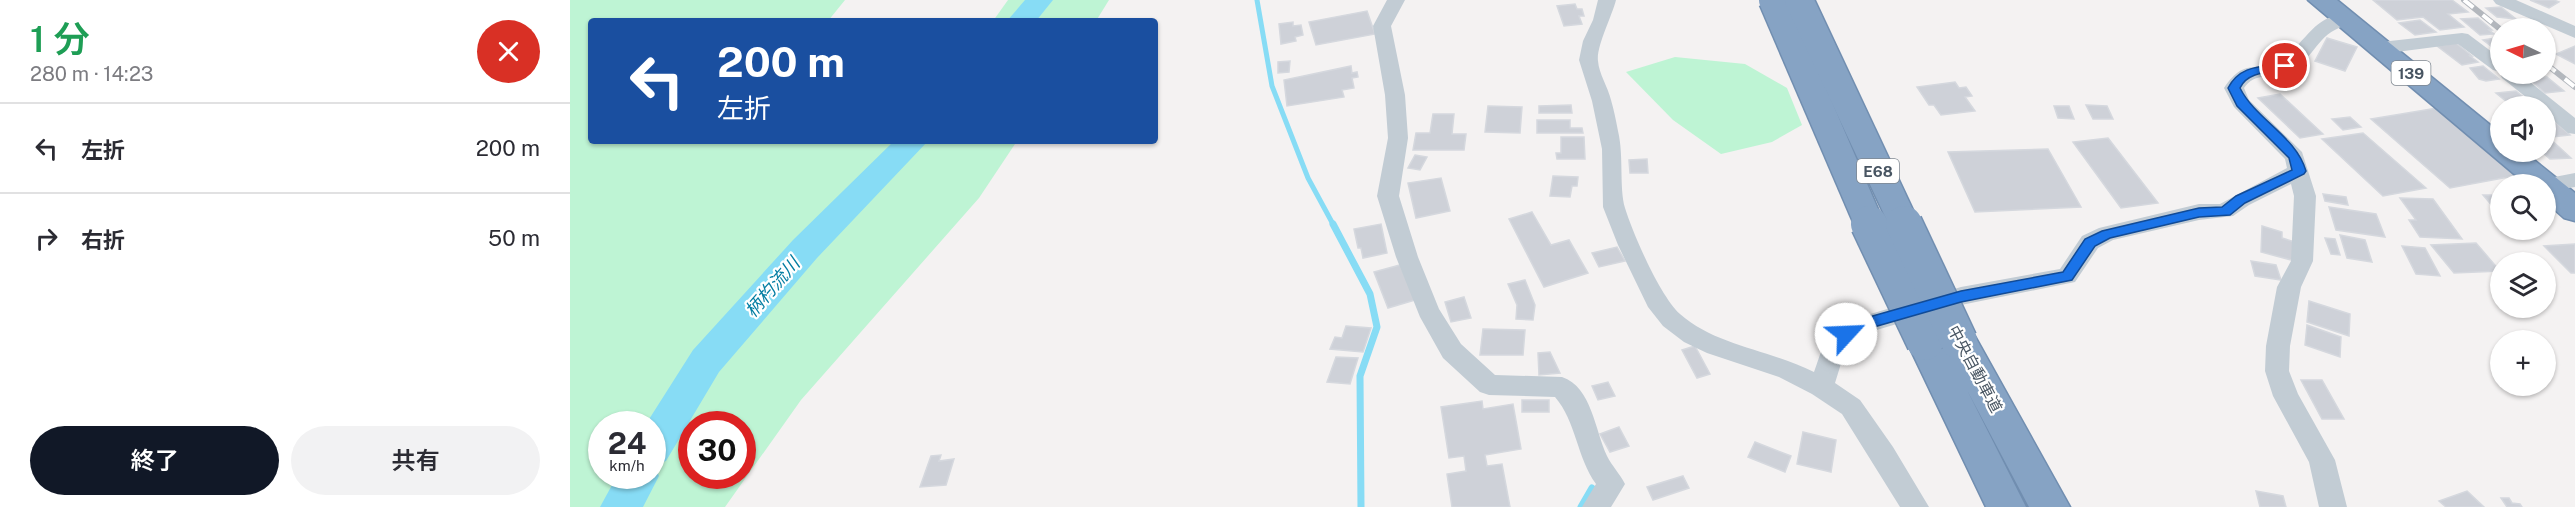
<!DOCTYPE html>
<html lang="ja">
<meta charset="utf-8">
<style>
:root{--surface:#fff;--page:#f2f2f3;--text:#2b2b33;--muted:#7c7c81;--line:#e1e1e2;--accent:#111827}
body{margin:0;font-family:"Public Sans","Noto Sans JP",sans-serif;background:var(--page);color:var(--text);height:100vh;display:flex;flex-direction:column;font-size:22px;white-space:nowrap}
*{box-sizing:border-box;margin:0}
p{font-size:20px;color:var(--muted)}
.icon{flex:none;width:33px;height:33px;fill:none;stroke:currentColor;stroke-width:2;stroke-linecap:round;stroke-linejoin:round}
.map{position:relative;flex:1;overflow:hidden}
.panel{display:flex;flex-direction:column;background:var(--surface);width:570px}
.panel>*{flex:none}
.guide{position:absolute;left:18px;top:18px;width:570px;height:126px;border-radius:6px;box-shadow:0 2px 4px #0004;background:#1a4fa0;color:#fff;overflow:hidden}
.needle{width:39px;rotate:275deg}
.tools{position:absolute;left:1920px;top:18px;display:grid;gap:12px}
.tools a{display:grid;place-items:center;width:66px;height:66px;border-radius:50%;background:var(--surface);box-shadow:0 2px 4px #0004;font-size:30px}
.speed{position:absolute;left:18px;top:411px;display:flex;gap:12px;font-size:30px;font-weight:700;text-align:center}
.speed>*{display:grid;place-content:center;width:78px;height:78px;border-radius:50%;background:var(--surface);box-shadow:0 2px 4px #0004;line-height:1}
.speed small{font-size:15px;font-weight:400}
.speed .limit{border:9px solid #d22;background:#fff;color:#111}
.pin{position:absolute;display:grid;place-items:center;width:51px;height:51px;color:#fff;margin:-26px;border:3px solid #fff;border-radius:50%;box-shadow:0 2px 6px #0007}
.me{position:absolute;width:66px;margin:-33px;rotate:65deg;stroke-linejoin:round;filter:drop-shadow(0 0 4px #0008)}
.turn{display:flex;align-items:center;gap:21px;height:126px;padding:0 30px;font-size:27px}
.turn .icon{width:78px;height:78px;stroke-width:2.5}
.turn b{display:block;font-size:42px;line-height:51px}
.round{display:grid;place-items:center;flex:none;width:63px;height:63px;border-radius:32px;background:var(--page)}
.overview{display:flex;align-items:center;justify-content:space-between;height:102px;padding:0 30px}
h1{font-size:36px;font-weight:600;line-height:45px;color:#1e9e55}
.primary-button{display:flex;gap:12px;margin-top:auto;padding:12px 30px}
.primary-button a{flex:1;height:69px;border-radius:36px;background:var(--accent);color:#fff;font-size:24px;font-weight:600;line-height:69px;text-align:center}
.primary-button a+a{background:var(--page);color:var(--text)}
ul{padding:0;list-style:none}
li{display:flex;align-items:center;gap:18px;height:90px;padding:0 30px;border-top:2px solid var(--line)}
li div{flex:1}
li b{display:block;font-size:22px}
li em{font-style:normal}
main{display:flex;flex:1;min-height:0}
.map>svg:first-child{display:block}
.green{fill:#bef4d4;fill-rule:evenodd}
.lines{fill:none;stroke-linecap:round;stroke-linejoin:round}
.stream-far1{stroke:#87dcf5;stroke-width:5}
.stream{stroke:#87dcf5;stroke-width:7}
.river{fill:#87dcf5;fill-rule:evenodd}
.building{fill:#ced1d8;stroke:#d5d8de;stroke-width:1.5}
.highway-casing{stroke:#718eb0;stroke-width:3}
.street{fill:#c2ccd4;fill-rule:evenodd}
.highway{fill:#86a3c4;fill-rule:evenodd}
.rail-casing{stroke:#b3b7bd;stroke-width:6}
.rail{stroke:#fff;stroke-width:4;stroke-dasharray:12;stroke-linecap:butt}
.highway-bridge-far1-casing{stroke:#718eb0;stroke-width:31;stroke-linecap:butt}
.highway-bridge-casing{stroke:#718eb0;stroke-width:39;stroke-linecap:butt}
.highway-bridge-far1{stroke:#86a3c4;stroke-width:28}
.highway-bridge{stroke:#86a3c4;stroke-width:36}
.route{fill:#1a73e8;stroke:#114b97;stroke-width:1.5}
.labels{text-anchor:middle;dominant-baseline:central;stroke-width:4.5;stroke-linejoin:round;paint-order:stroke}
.shield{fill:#fff;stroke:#7f8891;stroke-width:1.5}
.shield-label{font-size:15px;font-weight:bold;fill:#485562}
.street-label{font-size:16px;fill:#485562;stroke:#fff}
.water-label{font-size:18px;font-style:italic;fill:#037da2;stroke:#fff}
</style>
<main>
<section class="panel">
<div class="overview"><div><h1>1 分</h1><p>280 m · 14:23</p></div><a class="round" style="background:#d93025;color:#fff"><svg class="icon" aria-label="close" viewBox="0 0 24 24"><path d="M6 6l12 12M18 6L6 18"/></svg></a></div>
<ul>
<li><svg class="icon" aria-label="left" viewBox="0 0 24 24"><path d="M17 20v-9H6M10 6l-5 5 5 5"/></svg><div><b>左折</b></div><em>200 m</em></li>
<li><svg class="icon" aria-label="right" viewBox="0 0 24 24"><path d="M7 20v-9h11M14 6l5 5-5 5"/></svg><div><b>右折</b></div><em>50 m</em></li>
</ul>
<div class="primary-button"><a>終了</a><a>共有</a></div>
</section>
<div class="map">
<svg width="2005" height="507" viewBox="0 0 2005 507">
<rect width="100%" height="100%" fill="#f4f2f2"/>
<g class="green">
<path d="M0 0H275L258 21H21V141H447L409 198 231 400 155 507H0ZM32 424H82V476H32ZM122 424H172V476H122Z"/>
<path d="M438 0H539L526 21H423Z"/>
<path d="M1105 57 1175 64 1217 88 1232 125 1202 142 1151 154 1103 120 1056 72Z"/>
</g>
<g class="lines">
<path class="stream-far1" d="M687 0 702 86 738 178 764 226"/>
<g class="stream">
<path d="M763 224 800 294 807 327 790 376 791 507"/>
<path d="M1011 507 1022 488"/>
</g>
<g class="river">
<path d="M455 0H483L466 21H437Z"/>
<path d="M324 141H358L247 258 149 372 96 461 84 465 89 476 73 507H30L47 476H82V424H76L123 350 223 240Z"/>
</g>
</g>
<g class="building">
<path d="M1803 0H1882L1898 12 1878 14 1894 27 1870 30 1853 17 1827 20Z"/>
<path d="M1960 0H1984L1989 2 1979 8Z"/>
<path d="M1005 4 1007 9H1012L1014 16H1009L1012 24 994 26 987 6Z"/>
<path d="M1931 7 1946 19 1927 17 1916 8Z"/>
<path d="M797 11 805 34 746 45 739 22Z"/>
<path d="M1908 18 1922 30H1919L1924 34 1910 35 1891 19Z"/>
<path d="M1850 20 1866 32 1845 35 1829 23Z"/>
<path d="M723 22V26L731 25 733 35 725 37 726 41 711 44 709 24Z"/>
<path d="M1966 23 1972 28H1945L1941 25Z"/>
<path d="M1757 38 1787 47 1775 71 1745 61Z"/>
<path d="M1925 38 1930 42V53L1913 40Z"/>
<path d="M1886 43 1902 56H1900L1908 62 1892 65 1867 46Z"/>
<path d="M2005 46V64L1986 54Z"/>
<path d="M720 61 719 72 708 73V62Z"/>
<path d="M781 66 782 73 787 72 788 77 782 78 784 88 772 90 774 97 717 106 714 80Z"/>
<path d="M1913 66 1929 79 1916 81 1909 79 1900 68Z"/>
<path d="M1977 77 1994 91 1975 93 1958 78Z"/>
<path d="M1385 82 1389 88 1396 87 1402 96 1395 97 1405 111 1371 115 1364 105H1359L1347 87Z"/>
<path d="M1946 91 1956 99H1954L1962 106H1942L1926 93Z"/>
<path d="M1710 94 1753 134 1730 138 1688 98Z"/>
<path d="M1001 105 1002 113H969V106Z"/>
<path d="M1516 105 1537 106 1543 119H1523Z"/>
<path d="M918 106 952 107 950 133 915 132Z"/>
<path d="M1484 106H1499L1504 119 1488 118Z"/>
<path d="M1867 108 1949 175 1880 188 1801 119Z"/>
<path d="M863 114H884L882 134H896L894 150H843L846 133H860Z"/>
<path d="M1780 117 1791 127 1773 130 1762 119Z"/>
<path d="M967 120H1000V128H1012L1013 133H967Z"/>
<path d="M1983 120 2000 135 1982 137 1976 133V121Z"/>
<path d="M1793 133 1856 188 1813 196 1752 139Z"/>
<path d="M1976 136H1977L2001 158 1980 159 1973 153H1964L1962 152H1976Z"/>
<path d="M991 137H1014L1015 159H987L986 153H991Z"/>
<path d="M1538 138 1588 203 1551 208 1503 142Z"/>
<path d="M1478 149 1511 207 1405 212 1378 152Z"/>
<path d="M845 155 857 157 850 170 838 168Z"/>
<path d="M1077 159 1078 173H1060L1059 160Z"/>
<path d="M983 176 1008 177 1007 186H1002L1000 197 980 196Z"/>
<path d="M871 178 880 211 846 218 838 183Z"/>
<path d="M1753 194 1776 197 1778 205 1755 201Z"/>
<path d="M1913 195H1930V215Z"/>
<path d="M1830 198 1863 199 1892 239 1850 237 1839 220H1846Z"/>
<path d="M1759 207 1806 214 1815 237 1766 230Z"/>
<path d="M962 212 981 245 999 240 1018 273 974 287 939 219Z"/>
<path d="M811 224 817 253 793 258 791 248H788L784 229Z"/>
<path d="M1692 226 1712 232V238L1725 242V261L1691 252Z"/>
<path d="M1770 235 1795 240 1802 262 1777 258Z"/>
<path d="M1755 238 1765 239 1770 255 1761 254Z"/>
<path d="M1906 243 1930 271 1884 273 1861 245Z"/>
<path d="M2005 244V273H2001L1974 246Z"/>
<path d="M1832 246 1855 248 1870 276 1846 274Z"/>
<path d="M1047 247 1055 261 1029 267 1022 253Z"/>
<path d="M1681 261 1706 265 1711 280 1685 276Z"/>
<path d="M830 265 845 300 818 308 804 272Z"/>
<path d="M955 280 965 305 963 320 946 319 947 305 938 284Z"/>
<path d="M894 297 901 318 881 322 875 302Z"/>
<path d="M1739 301 1780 314 1779 336 1737 322Z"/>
<path d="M1737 325 1771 337 1770 357 1735 345Z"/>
<path d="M776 326 801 328 793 352 760 349 765 337 772 338Z"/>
<path d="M913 329 955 330 953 355H910Z"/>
<path d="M1125 346 1140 374 1127 378 1112 350Z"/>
<path d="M980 352 990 373 969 375 968 353Z"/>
<path d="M766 357 788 358 780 384 757 382Z"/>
<path d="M1731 380H1752L1774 419H1752Z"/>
<path d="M1038 382 1045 396 1028 400 1022 386Z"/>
<rect x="952" y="400" width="27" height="12"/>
<path d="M912 401 913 409 943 404 951 449 915 455 917 466 932 464 940 507H882L877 474 896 471 894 456 879 458 871 407Z"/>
<path d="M1049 427 1059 446 1040 452 1030 434Z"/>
<path d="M1233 432 1266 440 1261 472 1227 464Z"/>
<path d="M1185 442 1221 456 1215 472 1178 457Z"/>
<path d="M371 455 369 461 384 459 376 485 350 487 361 456Z"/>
<path d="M1113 476 1119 488 1083 500 1077 487Z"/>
<path d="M1686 491 1713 496 1716 507H1690Z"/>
<path d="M1897 491 1914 507H1876L1869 501Z"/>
<path d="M1931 498H1939L1942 503 1950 504 1952 507H1937Z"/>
</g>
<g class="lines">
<g class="highway-casing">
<g id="highway">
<path d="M1738 0H1767L1930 133V152H1954L2005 193V221L1994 218 1976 202V184H1956Z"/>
<path d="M1389 327 1402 331 1500 507H1459L1397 390 1456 507H1416L1337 342 1342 332 1355 328 1368 332 1372 340 1376 331Z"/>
</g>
</g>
<g class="street">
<path d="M817 0H835L821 26 835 95 838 138 829 196 848 257 869 309 891 344 925 375 992 377C1022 387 1025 431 1037 456 1042 466 1050 474 1055 484L1041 507H1012L1026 484C1007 458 1006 421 985 397L919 395 910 392 873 358 850 317 826 257 807 196 818 138 815 95 803 26Z"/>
<path d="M1028 0H1046C1042 16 1026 47 1028 61 1029 74 1038 87 1041 100 1044 110 1046 121 1048 131 1054 156 1049 187 1055 208 1063 234 1090 296 1110 314 1146 346 1201 350 1244 372L1253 346 1277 321 1391 287 1490 269 1512 236 1529 228 1629 204H1650L1717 168 1715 159 1664 107 1654 88C1677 54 1687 76 1710 61 1734 46 1747 8 1781 16L1784 20 1781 24C1747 32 1749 52 1724 69 1708 80 1685 70 1674 88L1679 100 1732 152 1746 196 1743 261 1731 287 1720 346 1719 371 1728 394 1765 460 1777 507H1749L1739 462 1703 396 1695 371 1696 346 1707 287 1721 261 1724 196 1721 184 1679 205 1663 216 1629 220 1543 240 1528 248 1505 282 1391 305 1293 334 1273 357 1265 383 1290 400 1323 447 1359 507H1330L1272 414 1242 394 1209 377 1137 353 1114 342 1093 326 1078 307 1048 245 1033 207 1032 149 1022 101 1009 60 1013 41 1023 20Z"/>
<path d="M1923 0H1946L2005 26V38L1926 4Z"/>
<path d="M1892 33 1898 34 1930 58V72L1923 70 1888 44 1811 54 1804 52 1802 48 1804 44 1811 42Z"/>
<path d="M1930 73 1950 74 2005 118V134L1998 133 1976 114V106H1967L1932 78Z"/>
<path d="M2005 173V187L1976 192V184H1966L1969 180Z"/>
</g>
<use href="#highway" class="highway"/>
<g class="rail-casing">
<g id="rail">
<path d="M1894 0 1930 29"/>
<path d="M1976 64 2005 87"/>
</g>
</g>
<use href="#rail" class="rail"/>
<g class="highway-bridge-far1-casing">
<g id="highway-bridge-far1">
<path d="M1203 0 1300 226"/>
<path d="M1229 0 1335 226"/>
</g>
</g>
<g class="highway-bridge-casing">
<g id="highway-bridge">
<path d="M1299 224 1355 342"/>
<path d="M1334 224 1389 341"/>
</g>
</g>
<use href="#highway-bridge-far1" class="highway-bridge-far1"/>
<use href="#highway-bridge" class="highway-bridge"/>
</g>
<path class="route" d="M1715 63 1719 64V69C1702 73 1678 70 1670 88 1686 120 1726 136 1736 171L1734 174 1675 203 1660 215 1629 217 1540 238 1525 246 1502 280 1391 302 1290 331 1276 340 1271 338 1269 334 1280 323 1285 321 1391 291 1493 272 1515 239 1532 231 1629 208 1652 207 1666 196 1722 170 1719 158 1667 106 1658 88C1670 65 1691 67 1715 63Z"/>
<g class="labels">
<g class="shield">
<rect x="1821.5" y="61" width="39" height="24" rx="4.5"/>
<rect x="1287" y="159" width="42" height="24" rx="4.5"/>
</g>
<g class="shield-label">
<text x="1841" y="73">139</text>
<text x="1308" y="171">E68</text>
</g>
<g class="street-label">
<text transform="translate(1405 369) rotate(62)">中央自動車道</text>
</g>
<g class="water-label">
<text transform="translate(202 287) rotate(-49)">柄杓流川</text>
</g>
</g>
</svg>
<div class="tools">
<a><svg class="needle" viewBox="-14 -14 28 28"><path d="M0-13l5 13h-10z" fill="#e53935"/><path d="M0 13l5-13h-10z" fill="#7c7c81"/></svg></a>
<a><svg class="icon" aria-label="sound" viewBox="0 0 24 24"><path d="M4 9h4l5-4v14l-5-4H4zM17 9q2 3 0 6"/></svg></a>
<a><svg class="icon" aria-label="search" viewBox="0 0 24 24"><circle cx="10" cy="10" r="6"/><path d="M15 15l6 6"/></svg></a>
<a><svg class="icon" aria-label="layers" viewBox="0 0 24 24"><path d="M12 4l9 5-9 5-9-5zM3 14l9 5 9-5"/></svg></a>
<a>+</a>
</div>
<div class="speed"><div>24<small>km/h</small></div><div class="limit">30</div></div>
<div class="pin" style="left:1715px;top:66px;background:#d93025"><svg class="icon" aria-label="arrive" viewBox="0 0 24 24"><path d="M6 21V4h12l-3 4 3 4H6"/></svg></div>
<svg class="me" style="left:1276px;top:334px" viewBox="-20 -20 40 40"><circle r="19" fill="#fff"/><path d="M0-13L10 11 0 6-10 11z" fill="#1a73e8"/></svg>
<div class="guide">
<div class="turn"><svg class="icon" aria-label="left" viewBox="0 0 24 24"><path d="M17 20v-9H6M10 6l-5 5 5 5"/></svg><div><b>200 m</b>左折</div></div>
</div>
</div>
</main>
